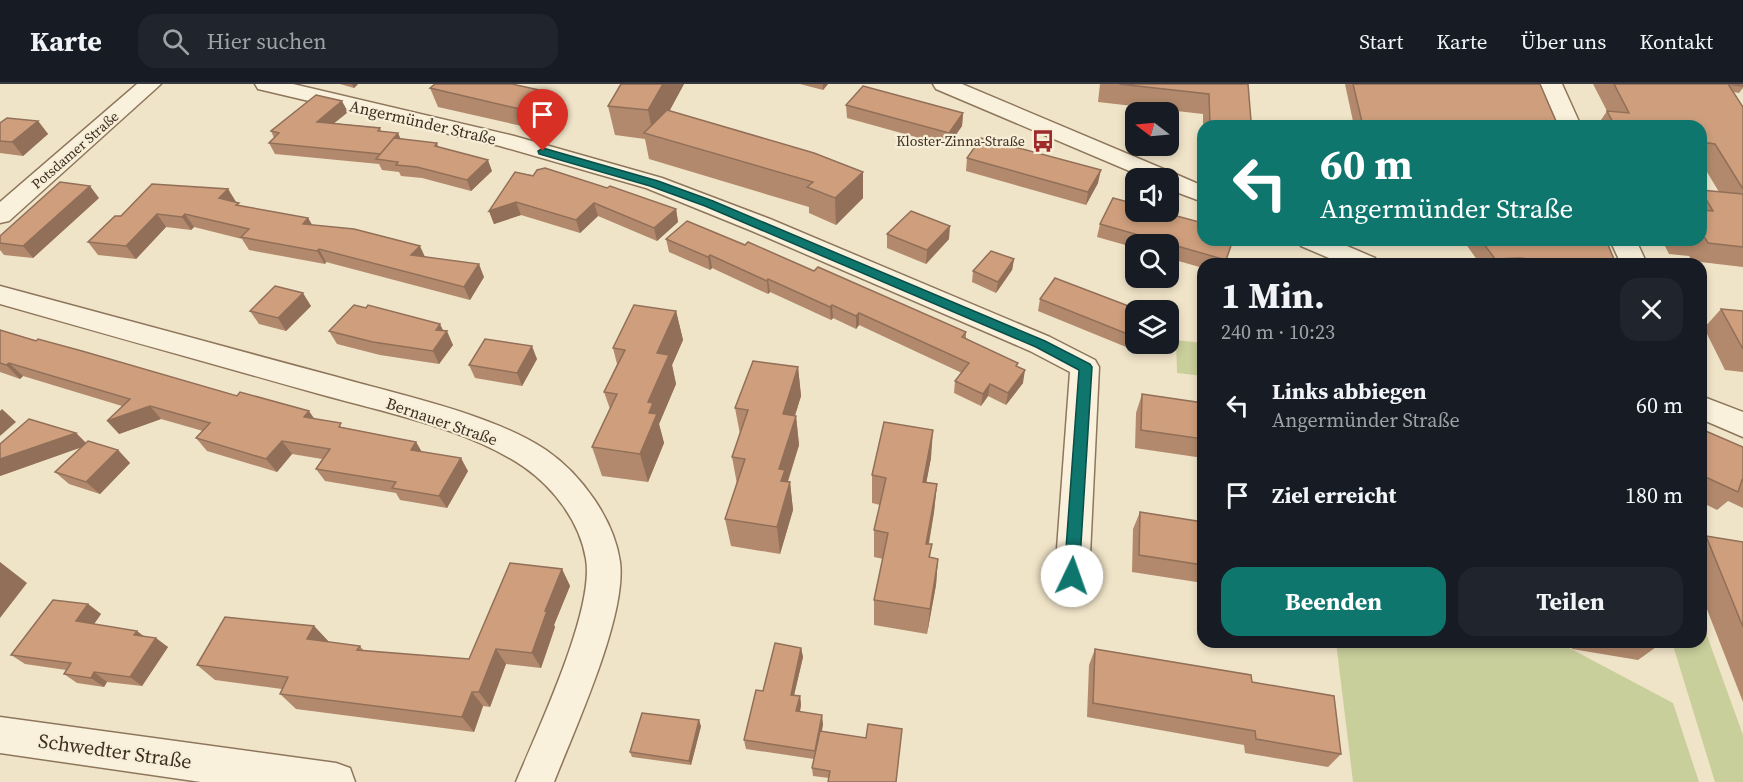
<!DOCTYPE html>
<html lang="de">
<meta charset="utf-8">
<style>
:root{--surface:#171b24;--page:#20242c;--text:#f1f3f6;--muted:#9ea1a6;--line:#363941;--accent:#0f766e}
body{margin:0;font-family:"Source Serif 4",serif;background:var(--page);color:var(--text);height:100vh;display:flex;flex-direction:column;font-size:22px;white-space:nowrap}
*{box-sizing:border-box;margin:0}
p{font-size:20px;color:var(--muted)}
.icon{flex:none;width:33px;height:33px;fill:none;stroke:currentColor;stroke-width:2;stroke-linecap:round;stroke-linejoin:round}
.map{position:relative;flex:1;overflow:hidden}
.sheet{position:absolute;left:1197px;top:174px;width:510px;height:390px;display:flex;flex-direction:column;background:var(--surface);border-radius:18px;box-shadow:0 3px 9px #0003}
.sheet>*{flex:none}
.top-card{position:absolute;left:1197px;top:36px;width:510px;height:126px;border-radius:18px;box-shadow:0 3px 9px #0003;background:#0f766e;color:#fff;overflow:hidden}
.needle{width:39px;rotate:286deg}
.tools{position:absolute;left:1125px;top:18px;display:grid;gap:12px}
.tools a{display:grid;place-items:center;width:54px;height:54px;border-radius:12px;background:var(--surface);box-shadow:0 3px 9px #0003;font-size:30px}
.pin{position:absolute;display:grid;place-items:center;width:51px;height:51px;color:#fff;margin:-62px -26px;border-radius:50% 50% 50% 0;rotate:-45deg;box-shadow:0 0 6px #0007}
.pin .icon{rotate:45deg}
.me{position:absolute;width:66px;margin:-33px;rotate:3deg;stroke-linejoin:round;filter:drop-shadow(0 0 4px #0008)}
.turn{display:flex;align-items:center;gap:21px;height:126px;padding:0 24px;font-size:27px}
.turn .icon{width:78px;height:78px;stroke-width:2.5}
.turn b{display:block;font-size:42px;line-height:51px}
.round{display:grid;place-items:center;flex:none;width:63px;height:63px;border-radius:18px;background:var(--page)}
.summary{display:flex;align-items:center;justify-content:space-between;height:102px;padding:0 24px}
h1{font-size:36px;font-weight:700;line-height:45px}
.cta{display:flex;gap:12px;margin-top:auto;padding:12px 24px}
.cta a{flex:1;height:69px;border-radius:18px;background:var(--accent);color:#fff;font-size:24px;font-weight:700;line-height:69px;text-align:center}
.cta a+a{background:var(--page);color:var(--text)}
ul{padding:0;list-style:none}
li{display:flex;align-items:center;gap:18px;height:90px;padding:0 24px}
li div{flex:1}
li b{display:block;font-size:22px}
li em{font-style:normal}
header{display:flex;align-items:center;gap:36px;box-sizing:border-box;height:84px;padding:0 30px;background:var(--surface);border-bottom:2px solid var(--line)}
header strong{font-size:28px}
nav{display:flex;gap:33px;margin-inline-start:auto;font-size:21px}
.search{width:420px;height:54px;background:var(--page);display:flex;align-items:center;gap:15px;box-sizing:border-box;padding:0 21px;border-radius:18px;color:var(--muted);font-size:22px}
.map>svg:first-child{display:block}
.green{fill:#c9cf9b}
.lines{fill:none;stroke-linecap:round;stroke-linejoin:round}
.minor-casing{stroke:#8d765c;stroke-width:3}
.minor{fill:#faf1dc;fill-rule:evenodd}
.wall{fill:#b2896c}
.shaded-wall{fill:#916f58}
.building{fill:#cf9f7d;stroke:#916f58;stroke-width:1.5}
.route{fill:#0f766e;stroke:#0a4d48;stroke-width:1.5}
.labels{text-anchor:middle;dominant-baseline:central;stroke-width:4.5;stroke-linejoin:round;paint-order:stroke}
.far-poi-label{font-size:14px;fill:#3d2e20;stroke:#f7eed8;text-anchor:end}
.far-street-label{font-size:14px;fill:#3d2e20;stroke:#f7eed8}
.street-label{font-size:16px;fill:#3d2e20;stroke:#f7eed8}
.near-street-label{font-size:20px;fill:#3d2e20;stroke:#f7eed8}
</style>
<header>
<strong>Karte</strong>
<div class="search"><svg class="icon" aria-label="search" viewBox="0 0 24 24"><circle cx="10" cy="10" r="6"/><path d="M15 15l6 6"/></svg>Hier suchen</div>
<nav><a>Start</a><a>Karte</a><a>Über uns</a><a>Kontakt</a></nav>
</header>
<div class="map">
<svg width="1743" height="698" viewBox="0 0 1743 698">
<rect width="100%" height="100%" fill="#f0e4c8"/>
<g class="green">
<path d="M1176 256 1203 259V292L1177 289Z"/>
<path d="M1701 535 1743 651V698H1715L1672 558H1701Z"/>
<path d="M1336 558H1558L1673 619 1699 698H1353Z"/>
</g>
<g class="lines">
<g class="minor-casing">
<g id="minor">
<path d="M137 0H161L9 137 0 139V118Z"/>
<path d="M255 0H293L514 52 662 94 770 135 1050 253 1095 276 1099 283 1089 492 1084 502 1072 507 1060 502 1055 492 1070 288 1030 267 752 147 646 104 500 62 258 5Z"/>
<path d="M933 0H962L1173 89 1203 102V118L1168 105V94H1146L936 5Z"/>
<path d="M1540 0H1562L1581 42H1559Z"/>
<path d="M1297 156H1333L1375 174 1379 180H1343L1301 162Z"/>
<path d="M1610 156H1636L1647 180H1621Z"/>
<path d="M0 202C112 232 225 263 337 293 400 311 492 330 546 366 581 390 614 435 620 478 627 532 575 644 554 698H516C537 647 595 526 586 475 580 438 554 404 524 383 468 345 388 329 323 311 216 281 108 251 0 220Z"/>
<path d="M1701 312 1743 328V353L1701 335Z"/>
<path d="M0 633 336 679 350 684 355 698H201L0 669Z"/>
</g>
</g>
<use href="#minor" class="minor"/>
</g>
<g class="wall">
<path d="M340 0H358L354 4Z"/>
<path d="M621 0H684L669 27 863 88V114L836 141 809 129V123L649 75 645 55 615 51 608 22Z"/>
<path d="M800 0H828L823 6Z"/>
<path d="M1100 0H1248L1251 37 1249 42H1203V30L1098 18Z"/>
<path d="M1345 0H1540L1558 42H1354Z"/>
<path d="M1593 0H1743V4L1739 9 1733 8 1743 23V183L1692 177 1689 172 1669 170 1662 156H1701V106L1719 108 1701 78V42H1597L1607 27Z"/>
<path d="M430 4 545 25 526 43 438 23Z"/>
<path d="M846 21 963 29 962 42 948 62 847 34Z"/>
<path d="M348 28 334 39 380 44 381 47 401 55 437 59 439 64 492 87 471 107 422 94 401 92 399 88 382 86 379 80 275 70 269 59 274 54 271 47Z"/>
<path d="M38 37 48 50 23 72 0 69V39Z"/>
<path d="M967 74 1098 99 1086 121 966 87Z"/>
<path d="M515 88 607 104 676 125 678 138 657 157 598 132 580 149 521 131 494 140 489 127Z"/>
<path d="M228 105 236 118 240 122 308 134 312 141 424 172 484 193 470 216 326 178 325 180 249 166 242 155 194 143 191 146 166 143 136 175 98 171 88 158 121 132Z"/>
<path d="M99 114 33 174 4 171 0 166V152Z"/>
<path d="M1100 140 1233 156 1224 180H1203V184L1168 174V160H1136V164L1097 153Z"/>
<path d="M887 150 949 155 926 180 887 164Z"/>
<path d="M666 155 745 161 966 248V254L1017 282 1023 299 1006 321 988 312 981 322 954 309 955 297 962 289 859 241 856 245 833 234 831 236 770 208 768 210 712 184 710 186 669 168Z"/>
<path d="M1463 156H1606L1616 180H1480Z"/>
<path d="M1014 175 1012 186 996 209 972 198 973 187Z"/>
<path d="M1040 215 1136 226V260H1138L1136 262 1133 261 1131 265 1038 227Z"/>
<path d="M311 222 286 247 259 240 250 227Z"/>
<path d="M1721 225 1743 227V288L1725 286 1704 244Z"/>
<path d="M676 227 683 256 672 281 676 300 659 340 664 359 648 398 602 392 592 363 610 325 604 308 617 280 613 264Z"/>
<path d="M0 246 345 344 416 358 421 367 468 387 447 424 400 416 396 409 325 397 316 385 322 375 292 370 277 388 207 367 196 354 203 347 161 335 119 350 122 322 23 292 20 295 0 288Z"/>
<path d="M329 247H444L453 261 439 280 380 271 337 260Z"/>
<path d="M537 275 522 302 475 294 469 281Z"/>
<path d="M798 283 801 312 795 332H796L799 361 788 398H790L793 426 780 470 731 462 725 435 737 400 732 373 740 350 735 324Z"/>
<path d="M1142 310 1203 319V374L1135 364 1136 329Z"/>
<path d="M1701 345 1743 363V424L1728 417 1717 426 1701 418Z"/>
<path d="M76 349 86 359 118 366 130 379 100 410 69 400 55 388 81 363 0 392V360Z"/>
<path d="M931 374 926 399 937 400 934 428 929 460H932L930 473 938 475 936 501 927 550 874 541V516L883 475 874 473V446L880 421 872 419V391Z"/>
<path d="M1140 428 1203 438V499L1132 488 1133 445Z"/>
<path d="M1706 452 1743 458V618L1701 510V457Z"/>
<path d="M562 485 570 502 554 541 555 543 541 584 506 580 490 623 483 622 474 648 296 625 280 610 282 605 215 596 197 581 314 542 329 558 360 562 364 567 469 575Z"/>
<path d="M88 520 101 530 94 540 144 552 168 563 142 602 107 598 104 603 77 599 64 590 66 586 25 580 11 571Z"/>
<path d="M1570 558H1658L1659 561 1638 576 1572 565Z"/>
<path d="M801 564 803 573 794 611 800 612 801 621 800 628 823 640 822 647 866 654H901L896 698H828L829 694 813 692 812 684 814 675 746 665 744 656 763 607Z"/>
<path d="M1095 565 1252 598 1341 670 1328 683 1245 669 1244 661 1087 633 1089 581Z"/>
<path d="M701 642 691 681 632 673 630 668Z"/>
</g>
<g class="shaded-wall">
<path d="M352 0H358L354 4Z"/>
<path d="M663 0H684L656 52 653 51 648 26Z"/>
<path d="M823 0H828L823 6Z"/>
<path d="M539 6 545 25 526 43 520 25Z"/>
<path d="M342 17 348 28 322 49 317 38Z"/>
<path d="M963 29 962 42 948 62 949 49Z"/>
<path d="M38 37 48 50 23 72 12 58Z"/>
<path d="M398 49 403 60 381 70Z"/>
<path d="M488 76 492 87 471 107 467 96Z"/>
<path d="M1101 86 1098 99 1086 121 1088 108Z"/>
<path d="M863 88V114L836 141 835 114Z"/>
<path d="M90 102 99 114 33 174 23 162Z"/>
<path d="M228 105 236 118 219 114Z"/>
<path d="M516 118 521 131 494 140 489 127Z"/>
<path d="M594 119 598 132 580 149 576 136Z"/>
<path d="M676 125 678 138 657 157 654 144Z"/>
<path d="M157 130 166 143 136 175 126 162Z"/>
<path d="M185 130 194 143 191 146 182 133Z"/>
<path d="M308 134 316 147 303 140Z"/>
<path d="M950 142 949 155 926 180 927 166Z"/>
<path d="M420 162 426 175 411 171Z"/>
<path d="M319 165 326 178 325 180 317 167Z"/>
<path d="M710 171 712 184 710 186 708 173Z"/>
<path d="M1014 175 1012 186 996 209 998 198Z"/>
<path d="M479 180 484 193 470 216 464 203Z"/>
<path d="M768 195 770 208 768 210 767 197Z"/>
<path d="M303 209 311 222 286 247 278 234Z"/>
<path d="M832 221 833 234 831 236 830 223Z"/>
<path d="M676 227 683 256 672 281 676 300 659 340 664 359 648 398 640 370 649 329 648 318 657 269Z"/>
<path d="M859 229V241L856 245V232Z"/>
<path d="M440 240 445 250 447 247 453 261 439 280 433 267 436 246Z"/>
<path d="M532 262 537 275 522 302 517 289Z"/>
<path d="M9 279 23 292 20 295 6 281Z"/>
<path d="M798 283 801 312 786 359 783 330Z"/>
<path d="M1025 286 1023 299 1006 321 1008 309Z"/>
<path d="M990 300 988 312 981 322 983 310Z"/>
<path d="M150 322 161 335 119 350 107 337Z"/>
<path d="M2 325 16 338 0 352V327Z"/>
<path d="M309 327 318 340 304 333Z"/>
<path d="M796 332 799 361 786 402 790 398 793 426 780 470 777 443 779 385Z"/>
<path d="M933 346 931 374 921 426 923 398Z"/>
<path d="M76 349 88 361 0 392V375Z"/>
<path d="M282 357 292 370 277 388 266 375Z"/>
<path d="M416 358 423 370 411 366Z"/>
<path d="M118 366 130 379 100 410 86 398Z"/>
<path d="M461 374 468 387 447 424 439 412Z"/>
<path d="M937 400 934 428 924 486 926 460Z"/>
<path d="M938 475 936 501 927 550 930 525Z"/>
<path d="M0 478 27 499 0 534Z"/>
<path d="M562 485 570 502 554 541 555 543 541 584 532 569 545 527Z"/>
<path d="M88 520 101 530 89 547 76 537Z"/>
<path d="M314 542 329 558 307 555Z"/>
<path d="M137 547 149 556 134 551Z"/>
<path d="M156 554 168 563 142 602 130 593Z"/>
<path d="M801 564 803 573 792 620 791 611Z"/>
<path d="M496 565 506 580 490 623 479 608Z"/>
<path d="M94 588 107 598 104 603 91 594Z"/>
<path d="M472 608 483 622 474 648 462 633Z"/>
<path d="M800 612 801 621 798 636 796 627Z"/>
<path d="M822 631 823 640 816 675 815 667Z"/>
<path d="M699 636 701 642 691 681 689 677Z"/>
</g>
<g class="building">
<path d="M435 0H512L539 6 520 25 430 4Z"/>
<path d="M621 0H663L648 26 608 22Z"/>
<path d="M1119 0H1248L1251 37H1248V42H1222L1210 41 1209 10Z"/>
<path d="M1353 0H1540L1558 42H1363Z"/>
<path d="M1614 0H1728L1743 23V105L1715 60 1701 58V42H1615L1607 27 1629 29Z"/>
<path d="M1728 0H1743V2Z"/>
<path d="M863 2 963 29 949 49 846 21Z"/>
<path d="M316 11 342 17 317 38 380 44 378 47 398 49 381 70 269 59 279 49 271 47Z"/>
<path d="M667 26 814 69 863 88 835 114 807 103 813 98 644 49Z"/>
<path d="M7 34 38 37 12 58 0 57V39Z"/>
<path d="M394 54 437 59 435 62 488 76 467 96 417 83 396 81 398 78 376 75Z"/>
<path d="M981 54 1101 86 1088 108 967 74Z"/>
<path d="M545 84 607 104 610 102 676 125 654 144 594 119 576 136 516 118 489 127 515 88 533 92 537 86Z"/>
<path d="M60 98 90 102 23 162 0 159V152Z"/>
<path d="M152 100 228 105 219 114 239 119 236 121 308 134 303 140 354 145 420 162 411 171 479 180 464 203 319 165 317 167 241 153 249 145 185 130 182 133 157 130 126 162 88 158 115 132H121Z"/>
<path d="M1701 106 1743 110V163L1708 159 1705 154 1701 153V126L1713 127 1701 107Z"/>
<path d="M1113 114 1136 120V128H1162L1203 139V156H1233L1226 176 1100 140Z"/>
<path d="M911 127 950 142 927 166 887 150Z"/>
<path d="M687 137 745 161 748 158 814 187 818 183 966 248 962 253 1018 279 1016 282 1025 286 1008 309 990 300 983 310 955 297 969 279 859 229 856 232 832 221 830 223 768 195 767 197 710 171 708 173 666 155Z"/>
<path d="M1481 156H1606L1616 180H1572L1520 174 1495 175Z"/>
<path d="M991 167 1014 175 998 198 973 187Z"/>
<path d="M1055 194 1139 226H1136V251L1135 253 1040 215Z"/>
<path d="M275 202 303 209 278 234 250 227Z"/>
<path d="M354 221 366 224 368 221 440 240 436 246 447 247 433 267 373 258 329 247Z"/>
<path d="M634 221 676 227 657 269 669 271 648 318 653 319 649 329 657 330 640 370 592 363 617 310 604 308 625 266 613 264Z"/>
<path d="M1721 225 1743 227V265Z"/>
<path d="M0 246 36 257 38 255 82 267 237 312 240 308 309 327 304 333 341 339 339 343 416 358 411 366 461 374 439 412 392 404 396 398 316 385 330 365 282 357 266 375 196 354 210 339 150 322 107 337 130 315 9 279 6 281 0 279Z"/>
<path d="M485 255 532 262 517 289 469 281Z"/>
<path d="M753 277 798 283 783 330 796 332 779 385 785 386 781 397 790 398 777 443 725 435 745 375 732 373 748 326 735 324Z"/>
<path d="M1142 310 1203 319V355L1141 346Z"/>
<path d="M29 335 76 349 0 375V360Z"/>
<path d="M884 338 933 346 923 398 937 400 926 460H932L929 473 938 475 930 525 874 516 888 449 874 446 886 394 872 391Z"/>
<path d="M1701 345 1743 363V397L1742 396 1738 408 1701 391Z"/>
<path d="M88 357 118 366 86 398 55 388Z"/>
<path d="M1140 428 1203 438V481L1139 471Z"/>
<path d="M1706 452 1743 458V543Z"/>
<path d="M510 479 562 485 545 527H547L532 569 496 565 479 608H472L462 633 280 610 288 593 197 581 225 533 314 542 307 555 360 562 357 566 469 575Z"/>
<path d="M53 516 88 520 76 537 137 547 134 551 156 554 130 593 94 588 91 594 64 590 71 579 11 571Z"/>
<path d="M1643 558H1658L1659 561Z"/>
<path d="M775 559 801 564 791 611 800 612 796 627 822 631 815 667 744 656 756 606 763 607Z"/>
<path d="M1095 565 1251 591 1252 598 1334 612 1341 670 1256 655 1255 647 1093 619Z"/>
<path d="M642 629 699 636 689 677 630 668Z"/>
<path d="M868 640 902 645 896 698H828L830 687 812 684 820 647 866 654Z"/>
</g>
<path class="route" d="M543 64 658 97 713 117 1045 257 1090 280 1092 283 1079 492 1077 497 1072 499 1066 497 1064 492 1079 286 1036 263 705 122 650 102 539 70 538 67Z"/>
<defs>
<g id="bus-bare" transform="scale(1.8)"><path d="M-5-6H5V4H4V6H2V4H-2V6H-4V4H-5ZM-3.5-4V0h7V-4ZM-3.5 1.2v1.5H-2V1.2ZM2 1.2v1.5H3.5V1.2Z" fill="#9e2a2b" stroke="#f7eed8" stroke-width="2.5" paint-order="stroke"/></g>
</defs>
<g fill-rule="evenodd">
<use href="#bus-bare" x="1043" y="57"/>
</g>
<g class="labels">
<g class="far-poi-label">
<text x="1025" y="57">Kloster-Zinna-Straße</text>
</g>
<g class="far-street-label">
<text transform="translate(75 66) rotate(-41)">Potsdamer Straße</text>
</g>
<g class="street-label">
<text transform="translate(423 38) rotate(13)">Angermünder Straße</text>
<text transform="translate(442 337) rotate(19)">Bernauer Straße</text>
</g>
<g class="near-street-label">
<text transform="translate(115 667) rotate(8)">Schwedter Straße</text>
</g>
</g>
</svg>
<div class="tools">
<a><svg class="needle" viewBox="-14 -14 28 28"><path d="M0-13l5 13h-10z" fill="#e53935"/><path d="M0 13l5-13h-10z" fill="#9ea1a6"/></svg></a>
<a><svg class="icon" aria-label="sound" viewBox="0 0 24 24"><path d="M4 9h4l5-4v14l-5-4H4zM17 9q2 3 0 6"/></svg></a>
<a><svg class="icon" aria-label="search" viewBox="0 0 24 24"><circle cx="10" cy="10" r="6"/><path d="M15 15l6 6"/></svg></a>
<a><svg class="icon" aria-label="layers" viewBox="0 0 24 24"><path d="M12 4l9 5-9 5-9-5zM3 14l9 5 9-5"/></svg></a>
</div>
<div class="pin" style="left:543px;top:67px;background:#d93025"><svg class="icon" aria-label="arrive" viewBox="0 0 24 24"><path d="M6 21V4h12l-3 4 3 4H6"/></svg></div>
<svg class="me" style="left:1072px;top:492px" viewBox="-20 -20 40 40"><circle r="19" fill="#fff"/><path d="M0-13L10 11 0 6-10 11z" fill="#0f766e"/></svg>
<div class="top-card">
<div class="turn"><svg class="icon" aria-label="left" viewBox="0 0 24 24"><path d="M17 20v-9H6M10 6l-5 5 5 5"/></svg><div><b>60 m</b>Angermünder Straße</div></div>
</div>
<section class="sheet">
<div class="summary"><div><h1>1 Min.</h1><p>240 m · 10:23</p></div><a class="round"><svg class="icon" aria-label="close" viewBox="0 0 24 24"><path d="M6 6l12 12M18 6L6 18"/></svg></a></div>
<ul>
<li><svg class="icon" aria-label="left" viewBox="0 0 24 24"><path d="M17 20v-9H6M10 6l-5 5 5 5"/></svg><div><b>Links abbiegen</b><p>Angermünder Straße</p></div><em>60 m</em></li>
<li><svg class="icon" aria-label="arrive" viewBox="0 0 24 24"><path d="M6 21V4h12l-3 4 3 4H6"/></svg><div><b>Ziel erreicht</b></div><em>180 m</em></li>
</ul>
<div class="cta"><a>Beenden</a><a>Teilen</a></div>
</section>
</div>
